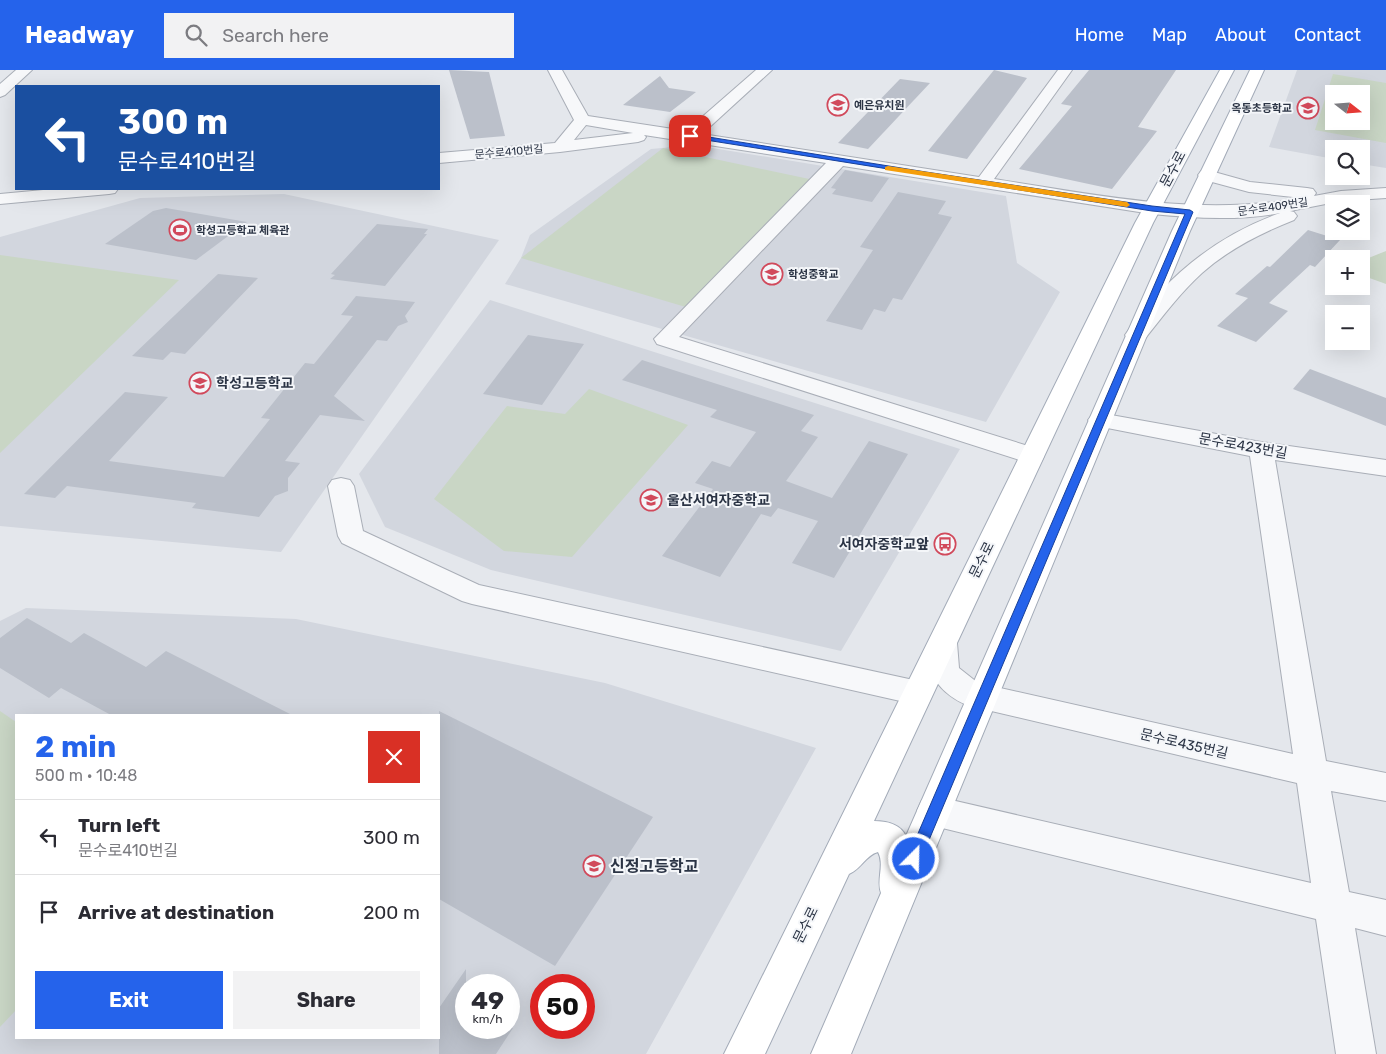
<!DOCTYPE html>
<meta charset="utf-8">
<style>
:root{--surface:#fff;--page:#f2f2f3;--text:#2b2b33;--muted:#7c7c81;--line:#e1e1e2;--accent:#2563eb}
body{margin:0;font-family:Rubik,"Noto Sans KR",sans-serif;background:var(--page);color:var(--text);height:100vh;display:flex;flex-direction:column;font-size:19px;white-space:nowrap}
*{box-sizing:border-box;margin:0}
p{font-size:16px;color:var(--muted)}
.icon{flex:none;width:28px;height:28px;fill:none;stroke:currentColor;stroke-width:2;stroke-linecap:round;stroke-linejoin:round}
.map{position:relative;flex:1;overflow:hidden}
.drawer{position:absolute;left:15px;top:644px;width:425px;height:325px;display:flex;flex-direction:column;background:var(--surface);border-radius:0px;box-shadow:0 5px 20px #0002}
.drawer>*{flex:none}
.guide{position:absolute;left:15px;top:15px;width:425px;height:105px;border-radius:0px;box-shadow:0 5px 20px #0002;background:#1a4fa0;color:#fff;overflow:hidden}
.needle{width:32px;rotate:107deg}
.controls{position:absolute;left:1325px;top:15px;display:grid;gap:10px}
.controls a{display:grid;place-items:center;width:45px;height:45px;border-radius:0px;background:var(--surface);box-shadow:0 5px 20px #0002;font-size:25px}
.speed{position:absolute;left:455px;top:904px;display:flex;gap:10px;font-size:25px;font-weight:700;text-align:center}
.speed>*{display:grid;place-content:center;width:65px;height:65px;border-radius:50%;background:var(--surface);box-shadow:0 5px 20px #0002;line-height:1}
.speed small{font-size:12px;font-weight:400}
.speed .limit{border:8px solid #d22;background:#fff;color:#111}
.pin{position:absolute;display:grid;place-items:center;width:42px;height:42px;color:#fff;margin:-21px;border-radius:10px;box-shadow:0 2px 8px #0006}
.me{position:absolute;width:55px;margin:-28px;rotate:23deg;stroke-linejoin:round;filter:drop-shadow(0 0 4px #0008)}
.turn{display:flex;align-items:center;gap:18px;height:105px;padding:0 20px;font-size:22px}
.turn .icon{width:65px;height:65px;stroke-width:2.5}
.turn b{display:block;font-size:35px;line-height:42px}
.round{display:grid;place-items:center;flex:none;width:52px;height:52px;border-radius:0px;background:var(--page)}
.head{display:flex;align-items:center;justify-content:space-between;height:85px;padding:0 20px}
h1{font-size:30px;font-weight:700;line-height:38px;color:var(--accent)}
.primary-button{display:flex;gap:10px;margin-top:auto;padding:10px 20px}
.primary-button a{flex:1;height:58px;border-radius:0px;background:var(--accent);color:#fff;font-size:20px;font-weight:700;line-height:58px;text-align:center}
.primary-button a+a{background:var(--page);color:var(--text)}
ul{padding:0;list-style:none}
li{display:flex;align-items:center;gap:15px;height:75px;padding:0 20px;border-top:1px solid var(--line)}
li div{flex:1}
li b{display:block;font-size:19px}
li em{font-style:normal}
header{display:flex;align-items:center;gap:30px;box-sizing:border-box;height:70px;padding:0 25px;background:var(--accent);color:#fff}
header strong{font-size:24px}
nav{display:flex;gap:28px;margin-inline-start:auto;font-size:18px}
.search{width:350px;height:45px;background:var(--page);display:flex;align-items:center;gap:12px;box-sizing:border-box;padding:0 18px;border-radius:0px;color:var(--muted);font-size:19px}
.map>svg:first-child{display:block}
.built{fill:#d2d6de;fill-rule:evenodd}
.green{fill:#c9d6c5;fill-rule:evenodd}
.building{fill:#bbc0ca}
.lines{fill:none;stroke-linecap:round;stroke-linejoin:round}
.minor-casing{stroke:#a9aeb7;stroke-width:2}
.major-casing{stroke:#a3abb8;stroke-width:2}
.minor{fill:#f7f8fa;fill-rule:evenodd}
.major{fill:#fff;fill-rule:evenodd}
.route{fill:#2563eb;stroke:#184099}
.slow{fill:#f59e0b}
.labels{text-anchor:middle;dominant-baseline:central;stroke-width:4;stroke-linejoin:round;paint-order:stroke}
.far-poi-label{font-size:11px;font-weight:bold;fill:#2b3445;stroke:#f4f6f9;text-anchor:start}
.far-street-label{font-size:11px;fill:#2b3445;stroke:#f4f6f9}
.street-label{font-size:14px;fill:#2b3445;stroke:#f4f6f9}
.poi-label{font-size:14px;font-weight:bold;fill:#2b3445;stroke:#f4f6f9;text-anchor:start}
.near-poi-label{font-size:16px;font-weight:bold;fill:#2b3445;stroke:#f4f6f9;text-anchor:start}
</style>
<header>
<strong>Headway</strong>
<div class="search"><svg class="icon" aria-label="search" viewBox="0 0 24 24"><circle cx="10" cy="10" r="6"/><path d="M15 15l6 6"/></svg>Search here</div>
<nav><a>Home</a><a>Map</a><a>About</a><a>Contact</a></nav>
</header>
<div class="map">
<svg width="1386" height="984" viewBox="0 0 1386 984">
<rect width="100%" height="100%" fill="#e4e7ec"/>
<g class="built">
<path d="M1297 0H1386V98L1361 94V79H1334V89L1269 77ZM1334 24H1361V51H1334Z"/>
<path d="M694 75 1006 126 1017 193 1060 222 986 352 505 214 521 188 530 165 651 79Z"/>
<path d="M284 124 499 170 281 482 0 456V167L140 128Z"/>
<path d="M490 230 960 379 841 581 491 500 385 457 359 404Z"/>
<path d="M26 538 296 549 605 613 816 678 646 984H0V551ZM16 645H439V968H16ZM466 915H509V958H466ZM541 915H584V958H541Z"/>
</g>
<g class="green">
<path d="M1333 4 1386 13V73L1315 60ZM1334 24H1361V51H1334Z"/>
<path d="M663 78 814 110 689 238 521 188Z"/>
<path d="M1386 181V214L1361 205V191Z"/>
<path d="M0 185 179 210 0 383Z"/>
<path d="M589 319 688 355 572 487 504 481 434 429 507 336 565 344Z"/>
<path d="M0 641 16 652V940L0 957Z"/>
</g>
<g class="building">
<path d="M449 0 489 2 505 66 470 69Z"/>
<path d="M994 0 1027 8 967 89 928 81Z"/>
<path d="M1089 0H1176L1138 57 1157 61 1112 119 1019 99 1072 36 1061 34Z"/>
<path d="M660 6 669 18 696 22 670 42 623 35Z"/>
<path d="M900 9 930 13 868 79 838 73Z"/>
<path d="M845 100 889 108 872 132 832 124 836 119 831 118Z"/>
<path d="M898 122 946 131 938 144 952 147 902 230 893 228 885 242 874 239 862 260 826 251 873 180 860 177Z"/>
<path d="M166 138 247 152 196 190 105 174 153 141Z"/>
<path d="M377 154 428 159 424 164H427L385 216 330 209 335 205 331 204Z"/>
<path d="M1308 160 1340 170 1315 197 1310 195 1269 233 1288 241 1256 272 1217 256 1248 228 1235 224 1267 196 1270 197Z"/>
<path d="M218 204 258 208 185 284 171 282 163 290 132 286Z"/>
<path d="M356 226 415 232 405 246 408 252 398 256 387 271 377 270 334 326 365 351 320 345 285 391 300 393 288 408V421L275 426 259 447 192 438 196 433 67 416 55 428 24 424 125 322 168 327 109 391 224 407 270 349 261 348 305 293 314 294 353 246 341 245Z"/>
<path d="M528 265 584 274 542 335 483 324Z"/>
<path d="M642 290 814 345 801 361 818 367 786 411 832 428 869 371 908 384 834 508 792 493 818 451 778 438 771 447 761 444 720 507 662 486 713 419 695 413 712 391 730 397 756 362 710 347 717 340 622 310Z"/>
<path d="M1310 299 1386 328V356L1293 319Z"/>
<path d="M27 548 71 573 84 563 146 597 166 581 292 645H111L61 618 49 628 0 598V568Z"/>
<path d="M439 641 653 747 555 896 439 829Z"/>
<path d="M466 899V958H513L496 984H439V938Z"/>
</g>
<g class="lines">
<g class="minor-casing">
<g id="minor">
<path d="M16 0H32L5 25 0 27V14Z"/>
<path d="M548 0H562L588 46 686 61 756 0H772L702 64 979 107 1058 0H1072L994 109C1099 125 1196 147 1302 128L1249 122 1201 109 1198 105 1201 101 1207 100 1250 112 1307 118 1313 119 1316 123 1314 126 1341 121 1386 118V128L1341 131 1290 141 1294 142 1297 146 1294 150C1261 163 1229 179 1202 203 1180 223 1162 247 1144 270L1136 271 1128 270 1125 265C1164 209 1215 166 1280 143 1238 151 1194 148 1152 144L843 96 679 267 1041 380 1044 386 1041 392 1032 394 657 274 654 269 826 93 644 65 646 67 644 70 638 72 560 82 439 93V83L555 73 574 50ZM586 55 633 63 574 70Z"/>
<path d="M54 119H118L115 123 109 124 0 134V124Z"/>
<path d="M1100 343 1261 372 1386 390V406L1275 390 1326 691 1386 703V731L1331 721 1349 822 1386 830V866L1355 858 1376 984H1336L1316 849 934 756 922 752 917 741 922 730 934 726 1311 813 1297 713 970 636C942 627 915 595 932 565L942 562 952 565 957 573 959 598 978 613 1293 684 1250 386 1092 355 1088 350 1092 345Z"/>
<path d="M341 408 350 410 354 416 363 461 479 515 918 611 929 614 933 623 929 632 918 635 472 534 462 531 342 473 338 466 328 416 332 410Z"/>
</g>
</g>
<g class="major-casing">
<path id="major" d="M1220 0H1234L1153 153 874 751C887 751 900 754 906 766L1172 161 1250 0H1264L1190 161 851 984H811L881 823C876 810 885 795 878 782 866 785 861 799 849 804L765 984H724L1135 153Z"/>
</g>
<use href="#minor" class="minor"/>
<use href="#major" class="major"/>
</g>
<path class="route" d="M690 64 926 102 1152 136 1190 140 1193 142 921 789 919 794 914 796 909 794 907 789 1185 144 1152 141 687 67V64Z"/>
<path class="slow" d="M888 96 1127 132 1130 135 1127 137 885 100V97Z"/>
<defs>
<g id="school-ring" transform="scale(1.125)"><circle r="9.5" fill="#f4f6f9" stroke="#d1495b" stroke-width="1.5"/><path d="M0-5L7-2L0 1L-7-2ZM-4 1L0 2.5L4 1V4Q0 6-4 4Z" fill="#d1495b"/></g>
<g id="stadium-ring" transform="scale(1.125)"><circle r="9.5" fill="#f4f6f9" stroke="#d1495b" stroke-width="1.5"/><path d="M0-5a6.5 5 0 1 0 0 10a6.5 5 0 1 0 0-10ZM-3.5-1.8h7v3.6h-7Z" fill="#d1495b"/></g>
<g id="bus-ring" transform="scale(1.125)"><circle r="9.5" fill="#f4f6f9" stroke="#d1495b" stroke-width="1.5"/><path d="M-5-6H5V4H4V6H2V4H-2V6H-4V4H-5ZM-3.5-4V0h7V-4ZM-3.5 1.2v1.5H-2V1.2ZM2 1.2v1.5H3.5V1.2Z" fill="#d1495b"/></g>
</defs>
<g fill-rule="evenodd">
<use href="#school-ring" x="838" y="35"/>
<use href="#school-ring" x="1308" y="38"/>
<use href="#stadium-ring" x="180" y="160"/>
<use href="#school-ring" x="772" y="204"/>
<use href="#school-ring" x="200" y="313"/>
<use href="#school-ring" x="651" y="430"/>
<use href="#bus-ring" x="945" y="474"/>
<use href="#school-ring" x="594" y="796"/>
</g>
<g class="labels">
<g class="far-poi-label">
<text x="854" y="35">예은유치원</text>
<text x="1292" y="38" text-anchor="end">옥동초등학교</text>
<text x="196" y="160">학성고등학교 체육관</text>
<text x="788" y="204">학성중학교</text>
</g>
<g class="far-street-label">
<text transform="translate(509 82) rotate(-5)">문수로410번길</text>
<text transform="translate(1273 137) rotate(-8)">문수로409번길</text>
</g>
<g class="street-label">
<text transform="translate(1173 99) rotate(-62)">문수로</text>
<text transform="translate(1243 376) rotate(10)">문수로423번길</text>
<text transform="translate(982 490) rotate(-64)">문수로</text>
<text transform="translate(1184 674) rotate(13)">문수로435번길</text>
<text transform="translate(806 855) rotate(-64)">문수로</text>
</g>
<g class="poi-label">
<text x="216" y="313">학성고등학교</text>
<text x="667" y="430">울산서여자중학교</text>
<text x="929" y="474" text-anchor="end">서여자중학교앞</text>
</g>
<g class="near-poi-label">
<text x="610" y="796">신정고등학교</text>
</g>
</g>
</svg>
<div class="controls">
<a><svg class="needle" viewBox="-14 -14 28 28"><path d="M0-13l5 13h-10z" fill="#e53935"/><path d="M0 13l5-13h-10z" fill="#7c7c81"/></svg></a>
<a><svg class="icon" aria-label="search" viewBox="0 0 24 24"><circle cx="10" cy="10" r="6"/><path d="M15 15l6 6"/></svg></a>
<a><svg class="icon" aria-label="layers" viewBox="0 0 24 24"><path d="M12 4l9 5-9 5-9-5zM3 14l9 5 9-5"/></svg></a>
<a>+</a>
<a>−</a>
</div>
<div class="speed"><div>49<small>km/h</small></div><div class="limit">50</div></div>
<div class="pin" style="left:690px;top:66px;background:#d93025"><svg class="icon" aria-label="arrive" viewBox="0 0 24 24"><path d="M6 21V4h12l-3 4 3 4H6"/></svg></div>
<svg class="me" style="left:914px;top:789px" viewBox="-20 -20 40 40"><circle r="17" fill="#2563eb" stroke="#fff" stroke-width="3"/><path d="M0-11L8 9 0 5-8 9z" fill="#fff"/></svg>
<div class="guide">
<div class="turn"><svg class="icon" aria-label="left" viewBox="0 0 24 24"><path d="M17 20v-9H6M10 6l-5 5 5 5"/></svg><div><b>300 m</b>문수로410번길</div></div>
</div>
<section class="drawer">
<div class="head"><div><h1>2 min</h1><p>500 m · 10:48</p></div><a class="round" style="background:#d93025;color:#fff"><svg class="icon" aria-label="close" viewBox="0 0 24 24"><path d="M6 6l12 12M18 6L6 18"/></svg></a></div>
<ul>
<li><svg class="icon" aria-label="left" viewBox="0 0 24 24"><path d="M17 20v-9H6M10 6l-5 5 5 5"/></svg><div><b>Turn left</b><p>문수로410번길</p></div><em>300 m</em></li>
<li><svg class="icon" aria-label="arrive" viewBox="0 0 24 24"><path d="M6 21V4h12l-3 4 3 4H6"/></svg><div><b>Arrive at destination</b></div><em>200 m</em></li>
</ul>
<div class="primary-button"><a>Exit</a><a>Share</a></div>
</section>
</div>
